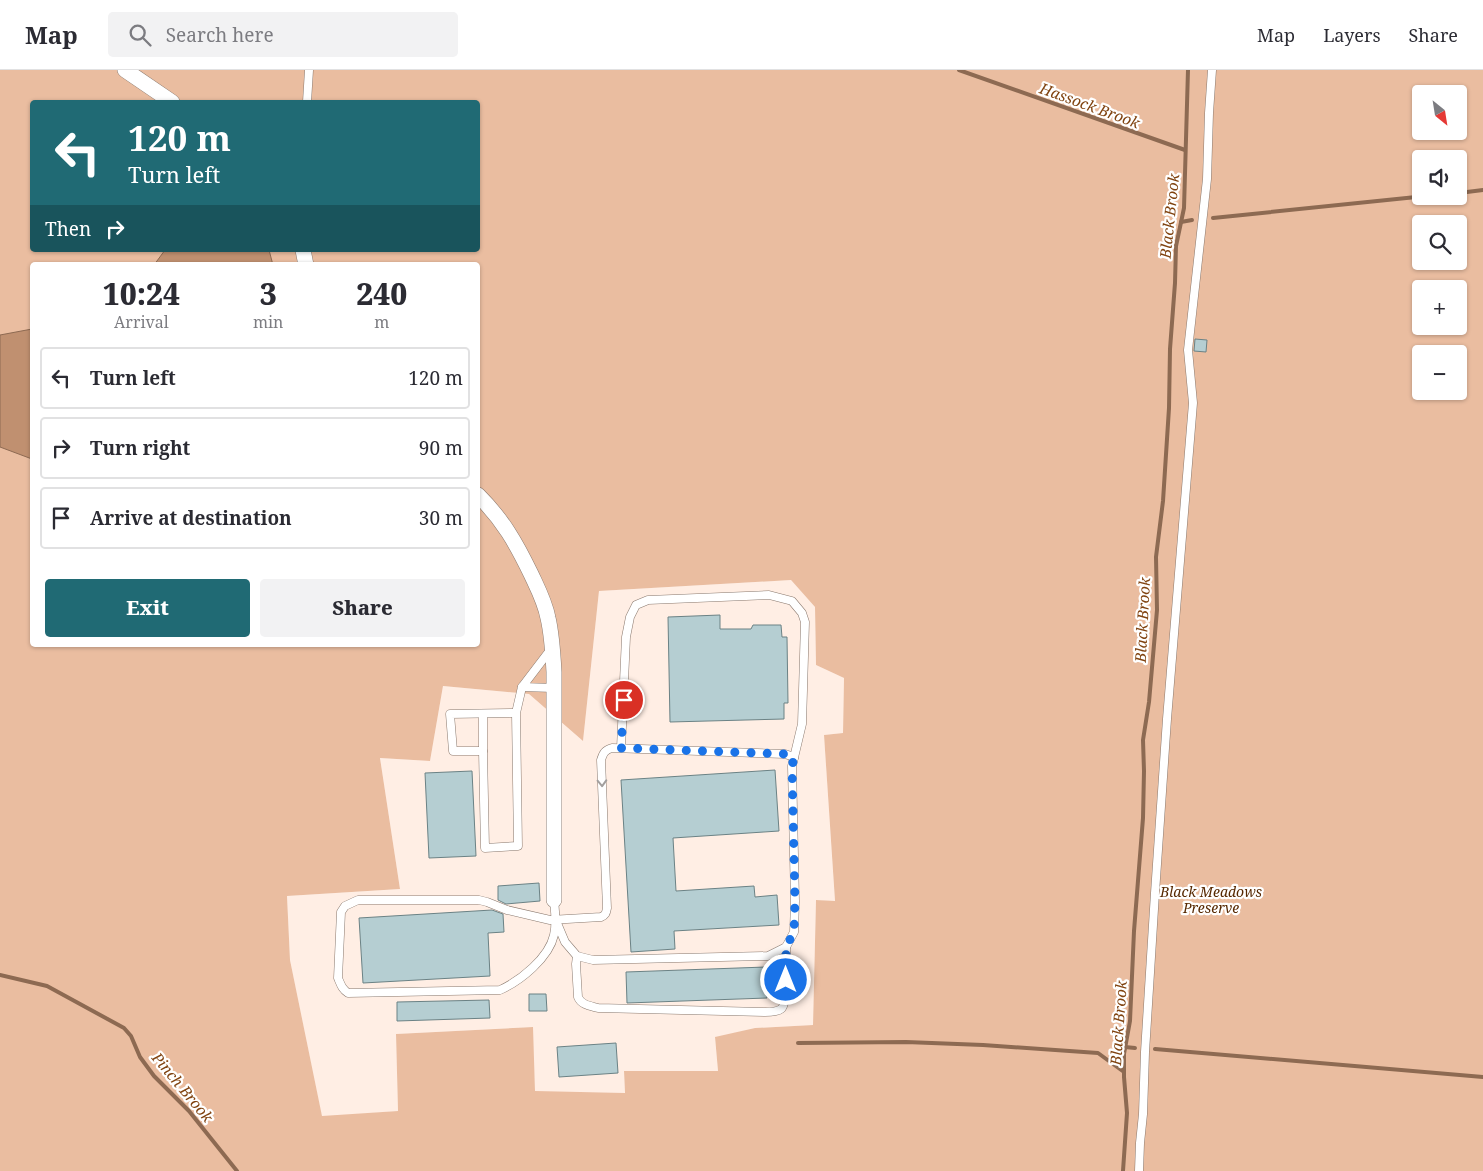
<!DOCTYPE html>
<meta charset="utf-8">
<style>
:root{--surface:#fff;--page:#f2f2f3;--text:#2b2b33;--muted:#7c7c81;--line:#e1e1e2;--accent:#206a74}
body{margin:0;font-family:"Noto Serif",serif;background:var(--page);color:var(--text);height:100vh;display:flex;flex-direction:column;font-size:19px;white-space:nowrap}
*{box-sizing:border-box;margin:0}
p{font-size:16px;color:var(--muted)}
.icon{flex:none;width:28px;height:28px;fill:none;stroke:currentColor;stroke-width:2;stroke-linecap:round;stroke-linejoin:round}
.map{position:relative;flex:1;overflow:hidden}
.drawer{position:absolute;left:30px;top:192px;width:450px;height:385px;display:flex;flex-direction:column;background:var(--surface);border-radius:5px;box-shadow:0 1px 4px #0004}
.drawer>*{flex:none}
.hud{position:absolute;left:30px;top:30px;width:450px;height:152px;border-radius:5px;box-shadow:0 1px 4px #0004;background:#206a74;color:#fff;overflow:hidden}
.needle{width:32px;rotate:150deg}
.controls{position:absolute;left:1412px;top:15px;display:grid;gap:10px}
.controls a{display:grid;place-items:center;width:55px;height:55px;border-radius:5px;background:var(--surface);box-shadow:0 1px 4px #0004;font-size:25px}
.pin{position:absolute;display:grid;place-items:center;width:42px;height:42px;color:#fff;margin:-21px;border:2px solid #fff;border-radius:50%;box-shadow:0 1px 5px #0007}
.me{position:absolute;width:55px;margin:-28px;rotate:0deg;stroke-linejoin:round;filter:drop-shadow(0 0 4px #0008)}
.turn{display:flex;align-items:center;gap:18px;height:105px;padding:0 15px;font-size:22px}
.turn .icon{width:65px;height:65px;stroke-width:2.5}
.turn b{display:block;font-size:35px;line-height:42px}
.then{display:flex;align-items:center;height:48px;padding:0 15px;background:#0003;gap:10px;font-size:19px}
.eta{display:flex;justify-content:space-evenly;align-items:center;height:85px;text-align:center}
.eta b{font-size:30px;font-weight:800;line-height:35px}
.action{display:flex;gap:10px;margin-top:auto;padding:10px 15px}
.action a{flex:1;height:58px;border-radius:5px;background:var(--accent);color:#fff;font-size:20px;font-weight:800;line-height:58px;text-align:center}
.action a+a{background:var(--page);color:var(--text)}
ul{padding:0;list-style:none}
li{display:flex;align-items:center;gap:15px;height:62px;margin:0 10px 8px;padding:0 5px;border:2px solid var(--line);border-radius:5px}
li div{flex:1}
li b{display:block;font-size:19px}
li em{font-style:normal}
header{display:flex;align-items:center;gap:30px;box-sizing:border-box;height:70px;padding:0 25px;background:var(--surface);border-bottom:1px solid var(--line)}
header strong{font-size:24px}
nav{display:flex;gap:28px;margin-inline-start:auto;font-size:18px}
.search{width:350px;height:45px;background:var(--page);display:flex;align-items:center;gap:12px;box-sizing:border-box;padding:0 18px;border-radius:5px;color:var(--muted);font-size:19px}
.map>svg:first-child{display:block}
.built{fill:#ffeee4}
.green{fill:#eabda0;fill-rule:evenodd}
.water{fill:#c09070;stroke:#8d6a52}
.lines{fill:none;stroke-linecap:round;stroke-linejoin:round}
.stream{stroke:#8d6a52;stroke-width:4}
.building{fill:#b5ced2;stroke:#6b8285}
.lane-casing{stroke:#8a796e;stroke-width:9}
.street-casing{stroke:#8a796e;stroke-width:16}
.lane{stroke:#fff;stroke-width:8}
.street{stroke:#fff;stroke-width:15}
.oneway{stroke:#a29f9e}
.route{stroke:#1a73e8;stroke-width:9;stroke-dasharray:0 16.2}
.labels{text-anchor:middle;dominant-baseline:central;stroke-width:4.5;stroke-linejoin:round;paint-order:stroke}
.park-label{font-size:14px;font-style:italic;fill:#572902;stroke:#fff}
.water-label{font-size:15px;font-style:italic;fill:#804310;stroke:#fff}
</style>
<header>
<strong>Map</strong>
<div class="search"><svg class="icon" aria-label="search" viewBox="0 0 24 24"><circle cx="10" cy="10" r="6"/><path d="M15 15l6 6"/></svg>Search here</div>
<nav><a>Map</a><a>Layers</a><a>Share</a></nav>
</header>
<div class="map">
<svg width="1483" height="1101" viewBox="0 0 1483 1101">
<rect width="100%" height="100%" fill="#fefaf8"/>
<path class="built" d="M791 510 815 537 816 595 844 608 843 663 824 665 835 832 816 830 813 955 755 958 715 968 718 1001H624L625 1023 535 1022 532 957 396 964 398 1041 322 1047 290 890 287 826 400 819 380 688 430 691 443 616 529 624 583 671 599 521Z"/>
<path class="green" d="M0 0H1483V1101H0ZM1421 24H1459V61H1421ZM32 32H478V180H32ZM1421 89H1459V126H1421ZM1421 154H1459V191H1421ZM32 195H478V575H32ZM1421 219H1459V256H1421ZM1421 284H1459V321H1421ZM791 510 815 537 816 595 844 608 843 663 824 665 835 831 816 830 813 955 755 958 715 967 718 1001H624L625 1023 535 1021 533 957 396 964 398 1041 322 1046 290 890 287 826 400 819 380 688 430 691 443 616 529 624 583 671 599 521Z"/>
<g class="water">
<path d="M165 180H269L273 195H154Z"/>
<path d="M32 259V389L0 377V265Z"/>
</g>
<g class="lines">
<g class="stream">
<path d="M959 0 1185 80"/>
<path d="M1459 123 1483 120"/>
<path d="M1213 148 1426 126"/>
<path d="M1181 152 1192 150"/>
<path d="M0 905 47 916 124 958 131 966 140 987 154 1006 189 1041 237 1101"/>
<path d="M798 973 906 972 983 975 1098 983 1124 1002"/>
<path d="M1125 977 1135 978"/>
<path d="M1155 979 1483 1007"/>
<path d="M1123 1101 1127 1043 1124 1007V984L1130 951 1134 861 1143 748 1144 701 1143 670 1149 632 1157 540 1156 487 1163 431 1169 338 1170 279 1175 213 1176 176 1184 138 1188 0"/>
</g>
</g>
<g class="building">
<path d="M1195 269 1207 270 1206 282 1194 281Z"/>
<path d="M720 545V559H751L753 555H781L782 567H787L788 633H784V649L670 652 668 547Z"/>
<path d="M775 700 779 761 673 768 676 821 754 816 755 827 777 825 779 855 674 861 675 879 631 882 621 710Z"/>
<path d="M472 701 476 786 429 788 425 703Z"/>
<path d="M539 813 540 831 506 834 498 830V816Z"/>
<path d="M492 840 503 844 504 862 488 863 490 906 363 913 359 848Z"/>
<path d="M766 897 767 928 627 933 626 902Z"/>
<path d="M529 924H546L547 941H529Z"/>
<path d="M489 930 490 948 397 951V932Z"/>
<path d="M616 973 618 1003 559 1007 557 977Z"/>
</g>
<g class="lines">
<g class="lane-casing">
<g id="lane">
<path d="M307 32 309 0"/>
<path d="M551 579 522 617 554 618"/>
<path d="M516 643 450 644 453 681H483L485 778 518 776 516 643 522 617"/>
<path d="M483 644V681"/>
<path d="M554 830C555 842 557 853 554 865 549 888 520 911 500 920L348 923C342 919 341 915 338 908L341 842 345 836 358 830H479L487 832 507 840 550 850 601 847C606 845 606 843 607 838L601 690C603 683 605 680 612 678L785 684 791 686 794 688"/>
<path d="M557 853 565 872 577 886 593 890 768 886 786 877 794 862 795 831 792 696 802 654 805 552 802 543 792 531 769 525 648 530 636 535 630 547 626 567 621 678"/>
<path d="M577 886 576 894 578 927C581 935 591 936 598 938L765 942C770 942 777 942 781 939 789 933 786 888 786 877"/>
<path d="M1139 1101 1140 1073 1143 1044 1145 982 1155 823 1167 649 1193 333 1188 280 1207 109 1209 43 1212 0"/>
</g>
</g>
<g class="street-casing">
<g id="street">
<path d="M125 0 172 32"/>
<path d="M303 180 306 195"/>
<path d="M478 425C503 450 516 473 531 504 538 519 545 532 548 548 552 565 553 584 554 602V830"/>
</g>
</g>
<use href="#lane" class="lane"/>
<use href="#street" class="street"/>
</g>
<defs><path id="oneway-chevron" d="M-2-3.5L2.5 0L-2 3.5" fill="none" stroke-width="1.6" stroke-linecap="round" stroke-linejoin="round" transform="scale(1.25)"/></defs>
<use class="oneway" href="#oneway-chevron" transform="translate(602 713) rotate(88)"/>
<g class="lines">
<path class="route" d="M624 630 621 678 785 684 791 686 794 688 792 696 795 831 794 862 786 877V910"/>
</g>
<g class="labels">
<g class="park-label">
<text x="1211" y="821">Black Meadows<tspan x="1211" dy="16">Preserve</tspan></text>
</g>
<g class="water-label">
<text transform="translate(1090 35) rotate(20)">Hassock Brook</text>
<text transform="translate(1169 146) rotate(-84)">Black Brook</text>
<text transform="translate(1142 550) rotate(-87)">Black Brook</text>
<text transform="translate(1118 953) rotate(-86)">Black Brook</text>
<text transform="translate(183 1017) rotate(50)">Pinch Brook</text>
</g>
</g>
</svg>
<div class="controls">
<a><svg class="needle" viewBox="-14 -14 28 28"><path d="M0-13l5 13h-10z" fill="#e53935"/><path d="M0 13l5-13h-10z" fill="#7c7c81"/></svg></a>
<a><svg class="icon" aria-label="sound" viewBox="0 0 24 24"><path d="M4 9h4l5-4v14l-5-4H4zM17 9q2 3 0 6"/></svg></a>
<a><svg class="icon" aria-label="search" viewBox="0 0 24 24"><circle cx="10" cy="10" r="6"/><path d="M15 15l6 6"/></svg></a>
<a>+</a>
<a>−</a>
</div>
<div class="pin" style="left:624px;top:630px;background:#d93025"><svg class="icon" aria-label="arrive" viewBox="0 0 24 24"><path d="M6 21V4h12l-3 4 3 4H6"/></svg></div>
<svg class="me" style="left:786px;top:910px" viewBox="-20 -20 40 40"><circle r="17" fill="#1a73e8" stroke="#fff" stroke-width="3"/><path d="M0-11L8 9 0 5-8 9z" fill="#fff"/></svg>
<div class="hud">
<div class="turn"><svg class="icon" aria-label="left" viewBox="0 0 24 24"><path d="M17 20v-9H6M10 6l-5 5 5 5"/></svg><div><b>120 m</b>Turn left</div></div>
<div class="then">Then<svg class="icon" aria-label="right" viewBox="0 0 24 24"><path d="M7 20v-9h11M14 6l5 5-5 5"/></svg></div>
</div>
<section class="drawer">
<div class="eta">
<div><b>10:24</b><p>Arrival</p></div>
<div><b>3</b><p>min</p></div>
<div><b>240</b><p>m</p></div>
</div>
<ul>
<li><svg class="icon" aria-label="left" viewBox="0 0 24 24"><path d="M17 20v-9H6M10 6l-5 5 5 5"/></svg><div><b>Turn left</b></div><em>120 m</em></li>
<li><svg class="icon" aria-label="right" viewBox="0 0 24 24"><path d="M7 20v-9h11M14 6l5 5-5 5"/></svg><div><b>Turn right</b></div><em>90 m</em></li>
<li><svg class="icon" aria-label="arrive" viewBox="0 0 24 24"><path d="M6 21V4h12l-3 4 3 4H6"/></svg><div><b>Arrive at destination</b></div><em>30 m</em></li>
</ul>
<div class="action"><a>Exit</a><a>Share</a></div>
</section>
</div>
